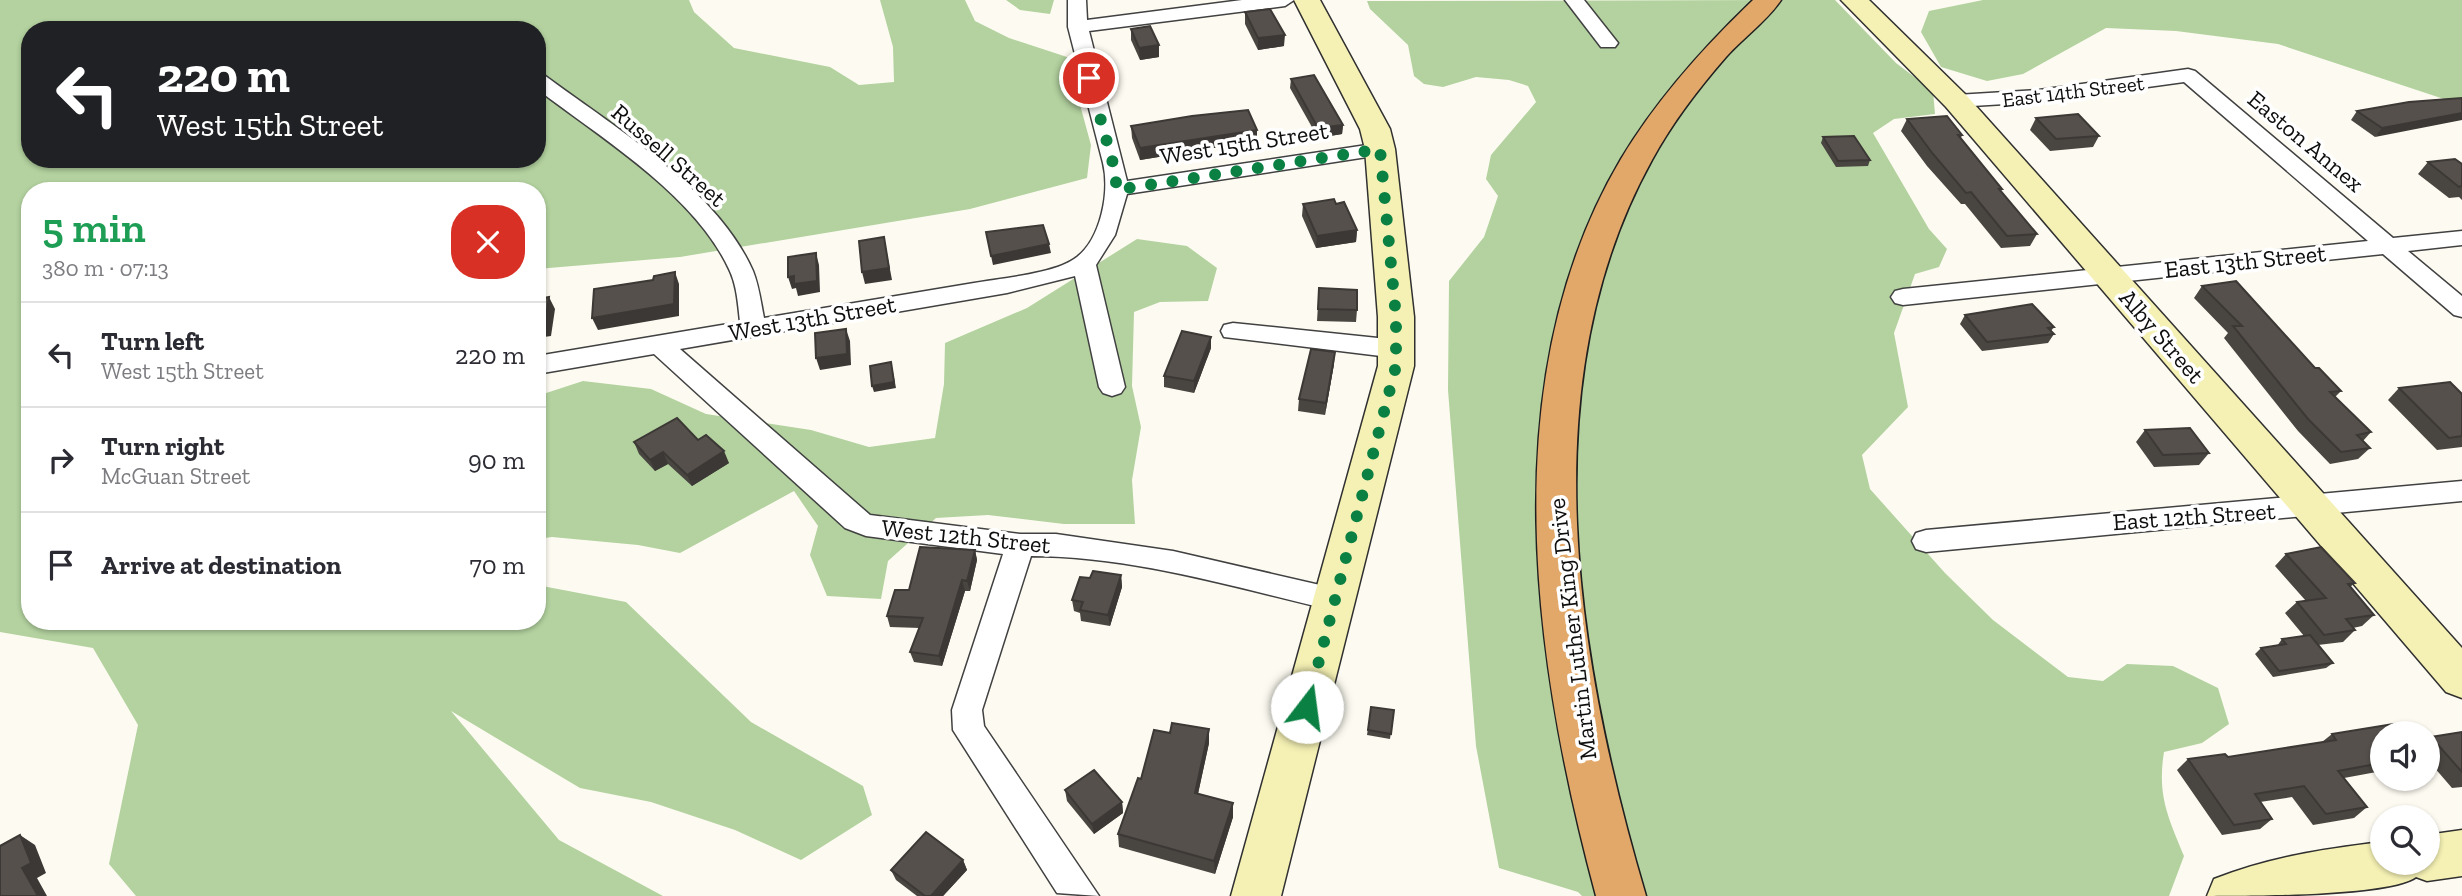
<!DOCTYPE html>
<meta charset="utf-8">
<style>
:root{--surface:#fff;--page:#f7f7f7;--text:#2b2b33;--muted:#7c7c81;--line:#e1e1e2}
body{margin:0;font-family:"Zilla Slab",serif;background:var(--page);color:var(--text);height:100vh;display:flex;flex-direction:column;font-size:26px;white-space:nowrap}
*{box-sizing:border-box;margin:0}
p{font-size:23px;color:var(--muted)}
.icon{flex:none;width:38px;height:38px;fill:none;stroke:currentColor;stroke-width:2;stroke-linecap:round;stroke-linejoin:round}
.map{position:relative;flex:1;overflow:hidden}
.panel{position:absolute;left:21px;top:182px;width:525px;height:448px;display:flex;flex-direction:column;background:var(--surface);border-radius:28px;box-shadow:0 2px 5px #0004}
.panel>*{flex:none}
.guide{position:absolute;left:21px;top:21px;width:525px;height:147px;border-radius:28px;box-shadow:0 2px 5px #0004;background:#202124;color:#fff;overflow:hidden}
.fabs{position:absolute;left:2370px;top:721px;display:grid;gap:14px}
.fabs a{display:grid;place-items:center;width:70px;height:70px;border-radius:50%;background:var(--surface);box-shadow:0 2px 5px #0004;font-size:35px}
.pin{position:absolute;display:grid;place-items:center;width:60px;height:60px;color:#fff;margin:-30px;border:4px solid #fff;border-radius:50%;box-shadow:0 2px 7px #0007}
.me{position:absolute;width:77px;margin:-38px;rotate:15deg;stroke-linejoin:round;filter:drop-shadow(0 0 5px #0008)}
.turn{display:flex;align-items:center;gap:24px;height:147px;padding:0 21px;font-size:32px}
.turn .icon{width:91px;height:91px;stroke-width:2.5}
.turn b{display:block;font-size:49px;line-height:60px}
.round{display:grid;place-items:center;flex:none;width:74px;height:74px;border-radius:28px;background:var(--page)}
.summary{display:flex;align-items:center;justify-content:space-between;height:119px;padding:0 21px}
h1{font-size:42px;font-weight:600;line-height:52px;color:#1e9e55}
ul{padding:0;list-style:none}
li{display:flex;align-items:center;gap:21px;height:105px;padding:0 21px;border-top:2px solid var(--line)}
li div{flex:1}
li b{display:block;font-size:26px}
li em{font-style:normal}
.map>svg:first-child{display:block}
.forest{fill:#b3d29f;fill-rule:evenodd}
.lines{fill:none;stroke-linecap:round;stroke-linejoin:round}
.street-casing{stroke:#414141;stroke-width:3}
.secondary-casing{stroke:#303030;stroke-width:3}
.highway-casing{stroke:#1f1f1f;stroke-width:3}
.street{fill:#fff;fill-rule:evenodd}
.secondary{fill:#f5f1b4;fill-rule:evenodd}
.highway{fill:#e2a86a;fill-rule:evenodd}
.wall{fill:#494541}
.shaded-wall{fill:#3c3835}
.building{fill:#55504c;stroke:#3c3835;stroke-width:2}
.route{stroke:#0b8043;stroke-width:12;stroke-dasharray:0 21.6}
.labels{text-anchor:middle;dominant-baseline:central;stroke-width:7;stroke-linejoin:round;paint-order:stroke}
.far-street-label{font-size:21px;fill:#0e0e0e;stroke:#fff}
.street-label{font-size:24px;fill:#0e0e0e;stroke:#fff}
</style>
<div class="map">
<svg width="2462" height="896" viewBox="0 0 2462 896">
<rect width="100%" height="100%" fill="#fdfbf1"/>
<g class="forest">
<path d="M0 0H689L694 12 734 48 830 67 859 85 894 82 893 47 880 0H965L975 21 1009 38 1067 57 1091 145 1087 178 970 209 680 257 537 269V191H30V621H537V585L626 602 751 722 863 786 872 815 801 860 735 830 651 802 580 788 451 711 559 840 663 896H136L109 864 138 725 93 648 0 632ZM30 30H537V159H30Z"/>
<path d="M1006 0H1054L1050 14 1020 10Z"/>
<path d="M1835 0 1896 63 1933 91 1935 114 1894 119 1873 133 1929 229 1947 249 1939 267 1915 274 1894 333 1908 407 1862 455 1870 489 1945 573 1993 620 2068 677 2103 681 2127 664 2173 666 2218 688 2229 724 2202 743 2164 752C2157 795 2168 817 2184 856L2169 896H1582L1578 892 1499 868 1476 746 1448 390 1449 281 1484 237 1498 196 1486 179 1491 155 1536 102 1528 86 1509 80 1476 77 1443 87 1424 84 1414 76 1408 45 1370 9 1367 1Z"/>
<path d="M1983 0H2462V105L2278 44 2176 31 2106 28 2023 74 1987 81 1941 67 1921 32 1929 11Z"/>
<path d="M1137 239 1187 246 1217 268 1208 301 1160 302 1134 312 1132 386 1141 427 1132 480 1135 524H1064L988 515 936 518 888 561 881 599 827 596 810 555 818 526 794 491 680 553 638 545 552 537 537 539V396L583 381 651 389 706 414 811 430 869 447 935 438 944 384 945 343 1027 308Z"/>
</g>
<g class="lines">
<g class="street-casing">
<g id="street">
<path d="M1068 0H1086L1087 20 1242 0H1294L1285 6 1089 31 1127 181 1380 143 1390 149 1380 155 1127 194 1115 235 1096 265 1125 387 1121 393 1112 396 1103 393 1099 387 1075 276 1007 293 680 349 870 515 1020 534H1056L1173 551 1346 591 1350 599 1346 607 1336 611C1237 588 1133 556 1031 556L982 710 984 726 1099 896 1057 893 953 730 952 710 1003 554 866 536 845 528 654 354 537 374V356L740 322C738 305 737 285 729 269 694 194 601 138 537 89V73L544 75C614 127 717 189 753 271 759 286 761 303 764 318 834 306 904 295 974 283 1001 278 1056 274 1077 257 1101 238 1110 192 1103 163L1068 27Z"/>
<path d="M1565 0H1584L1618 43 1615 47H1601Z"/>
<path d="M2188 69 2195 71 2393 238 2462 231V245L2408 251 2462 296V317L2454 315 2383 254 1903 305 1895 303 1891 297 1895 291 1903 289 2368 241 2184 82 2039 102 1956 107 1946 101 1956 95 2039 90Z"/>
<path d="M1233 323 1397 340 1406 343 1409 349 1406 355 1397 358 1224 337 1221 331 1224 325Z"/>
<path d="M2462 481V501L1926 552 1916 549 1912 541 1916 533 1926 530Z"/>
</g>
</g>
<g class="secondary-casing">
<g id="secondary">
<path d="M1294 0H1320L1390 129 1395 149 1414 317V366L1281 896H1231L1378 366V317L1365 149 1360 129Z"/>
<path d="M1841 0H1869L1966 95 2462 648V698L2446 692 1946 107Z"/>
<path d="M2462 830V876L2427 881 2416 877C2392 896 2246 896 2207 896L2214 879C2269 857 2324 849 2382 842V863H2427V835Z"/>
</g>
</g>
<g class="highway-casing">
<path id="highway" d="M1753 0H1781C1767 21 1744 37 1726 57 1699 88 1672 123 1652 160 1529 382 1577 663 1646 896H1596C1533 662 1492 377 1621 159 1657 99 1703 48 1753 0Z"/>
</g>
<use href="#street" class="street"/>
<use href="#secondary" class="secondary"/>
<use href="#highway" class="highway"/>
</g>
<g class="wall">
<path d="M1245 12 1284 46 1258 50 1245 24Z"/>
<path d="M1131 29 1159 45V57L1140 60 1131 40Z"/>
<path d="M1291 79 1343 125 1342 134 1318 138 1290 88Z"/>
<path d="M2409 102 2375 137 2351 120 2357 111Z"/>
<path d="M2036 118 2099 136 2093 147 2050 151 2030 130Z"/>
<path d="M1907 119 1962 135 1961 138 2002 189 2001 191 2037 234 2030 246 2001 248 1965 204H1961L1927 166 1901 131Z"/>
<path d="M1131 126 1257 141 1140 160 1132 138Z"/>
<path d="M1823 137 1870 160 1868 166 1836 167 1821 143Z"/>
<path d="M2428 162 2462 164V200L2459 197 2449 198 2418 174Z"/>
<path d="M1303 204H1336L1357 230 1356 242 1316 248 1302 216Z"/>
<path d="M2202 286 2315 368 2341 391 2335 397 2371 432 2363 441 2370 448 2358 459 2330 464 2298 431 2224 338 2228 333 2194 298Z"/>
<path d="M1319 288 1357 310 1356 322 1317 321Z"/>
<path d="M1965 315 2054 327 2051 331 2054 334 2048 343 1982 351 1960 324Z"/>
<path d="M1211 348 1194 393 1164 387V376Z"/>
<path d="M1334 364 1325 415 1298 411 1299 399Z"/>
<path d="M2399 388 2462 394V447L2437 450 2388 400Z"/>
<path d="M2145 430 2209 453 2199 465 2154 467 2136 442Z"/>
<path d="M698 440 729 463 692 486 668 464 655 471 639 454 634 442Z"/>
<path d="M975 550 977 560 970 591H965L942 666 914 662 910 652 920 628 890 627 887 616 909 590Z"/>
<path d="M2286 554 2355 583 2350 587 2374 615 2362 626 2353 628 2355 630 2343 642 2318 645 2333 663 2326 668 2273 677 2255 654 2261 648 2277 646 2282 639 2304 636 2285 613 2297 602 2306 601 2275 566Z"/>
<path d="M1121 575 1122 587 1110 626 1081 621 1080 613 1074 611 1072 600 1090 578Z"/>
<path d="M1371 707 1394 710 1390 739 1367 735Z"/>
<path d="M2462 732V787L2452 788 2427 759V740L2431 737Z"/>
<path d="M2382 733V771L2344 778 2367 807 2354 818 2313 825 2292 797 2260 802 2272 819 2260 829 2222 835 2177 770 2188 759 2228 757 2322 742 2332 734Z"/>
<path d="M1209 743 1198 794 1233 803V817L1215 874 1119 847 1118 834 1141 779Z"/>
<path d="M1065 790 1122 802 1123 813 1094 834 1067 801Z"/>
<path d="M963 860 967 870 943 896H917L896 880 891 870Z"/>
</g>
<g class="shaded-wall">
<path d="M1285 35 1284 46 1258 50V38Z"/>
<path d="M1159 45V57L1140 60 1139 48Z"/>
<path d="M2462 113V120L2375 137 2382 128Z"/>
<path d="M1343 125 1342 134 1318 138V128Z"/>
<path d="M1257 130V141L1140 160V148Z"/>
<path d="M1357 230 1356 242 1316 248 1317 236Z"/>
<path d="M884 237 892 280 865 284 862 272Z"/>
<path d="M1049 244 1051 253 993 265 991 256Z"/>
<path d="M816 253 819 265 820 292 798 296 796 288 792 289 788 277 794 276Z"/>
<path d="M675 272 679 284V316L598 330 592 318Z"/>
<path d="M549 297 555 309 551 336 537 338V325Z"/>
<path d="M846 329 850 341 851 365 820 370 816 358Z"/>
<path d="M1211 337V348L1194 393V381Z"/>
<path d="M1335 352 1334 364 1325 415 1326 403Z"/>
<path d="M891 362 896 388 874 392 872 386Z"/>
<path d="M724 451 729 463 692 486 687 475Z"/>
<path d="M663 452 668 464 655 471 650 460Z"/>
<path d="M975 550 977 560 970 591 967 581Z"/>
<path d="M1121 575 1122 587 1110 626 1108 615Z"/>
<path d="M962 580 965 591 942 666 939 656Z"/>
<path d="M1209 729V743L1195 807V793Z"/>
<path d="M1122 802 1123 813 1094 834 1092 824Z"/>
<path d="M1233 803V817L1215 874 1214 861Z"/>
<path d="M20 835 35 845 46 873 37 878 47 896H38L22 868Z"/>
<path d="M963 860 967 870 943 896H931Z"/>
</g>
<g class="building">
<path d="M1270 9 1285 35 1258 38 1245 12Z"/>
<path d="M1150 26 1159 45 1139 48 1131 29Z"/>
<path d="M1314 75 1343 125 1318 128 1291 79Z"/>
<path d="M2462 98V113L2382 128 2357 111 2409 102Z"/>
<path d="M1248 110 1257 130 1140 148 1131 126 1192 116Z"/>
<path d="M2078 114 2099 136 2056 139 2036 118Z"/>
<path d="M1947 116 1962 135H1958L2002 189H1999L2037 234 2007 236 1971 192 1966 193 1933 154 1907 119Z"/>
<path d="M1854 136 1870 160 1838 161 1823 137Z"/>
<path d="M2455 159 2462 164V186L2459 187 2428 162Z"/>
<path d="M1334 199 1336 204 1344 202 1357 230 1317 236 1303 204Z"/>
<path d="M1043 225 1049 244 991 256 986 232Z"/>
<path d="M884 237 889 268 862 272 859 241Z"/>
<path d="M816 253 817 281 794 284V276L788 277V257Z"/>
<path d="M675 272 674 304 592 318 594 289 653 280 654 276Z"/>
<path d="M2236 281 2315 368H2319L2341 391 2330 392 2371 432 2357 435 2370 448 2341 452 2308 419 2233 326H2242L2202 286Z"/>
<path d="M1319 288 1357 290V310L1318 309Z"/>
<path d="M549 297 545 324 537 325V299Z"/>
<path d="M2032 304 2054 327 2048 328 2054 334 1987 342 1965 315Z"/>
<path d="M846 329 847 354 816 358 815 333Z"/>
<path d="M1182 331 1211 337 1194 381 1164 376Z"/>
<path d="M1311 349 1335 352 1326 403 1299 399Z"/>
<path d="M891 362 894 382 872 386 870 366Z"/>
<path d="M2450 382 2462 394V436L2449 438 2399 388Z"/>
<path d="M677 418 698 440 706 435 724 451 687 475 663 452 650 460 634 442Z"/>
<path d="M2190 428 2209 453 2163 455 2145 430Z"/>
<path d="M920 547 975 550 967 581 962 580 939 656 910 652 923 618 887 616 895 590H909Z"/>
<path d="M2321 547 2355 583 2348 584 2374 615 2346 619 2355 630 2324 635 2297 602 2326 598 2286 554Z"/>
<path d="M1093 571 1121 575 1108 615 1080 610 1083 602 1072 600 1080 577 1090 578Z"/>
<path d="M2310 635 2333 663 2279 671 2261 648 2286 644 2282 639Z"/>
<path d="M1371 707 1394 710 1391 734 1368 730Z"/>
<path d="M1172 723 1209 729 1195 793 1233 803 1214 861 1118 834 1138 778 1141 779 1154 730 1170 733Z"/>
<path d="M2393 724 2402 733H2382V763L2338 771 2367 807 2326 814 2304 786 2255 794 2272 819 2234 825 2188 759 2225 754 2228 757 2336 740 2332 734Z"/>
<path d="M2462 732V772L2431 737Z"/>
<path d="M1094 770 1122 802 1092 824 1065 790Z"/>
<path d="M926 832 963 860 931 896H925L891 870Z"/>
<path d="M20 835 31 863 22 868 38 896H0V846Z"/>
</g>
<g class="lines">
<path class="route" d="M1089 78 1116 174V190L1380 149 1396 317V366L1307 707"/>
</g>
<g class="labels">
<g class="far-street-label">
<text transform="translate(2073 91) rotate(-7)">East 14th Street</text>
</g>
<g class="street-label">
<text transform="translate(2306 141) rotate(40)">Easton Annex</text>
<text transform="translate(1244 143) rotate(-9)">West 15th Street</text>
<text transform="translate(669 155) rotate(41)">Russell Street</text>
<text transform="translate(2245 261) rotate(-6)">East 13th Street</text>
<text transform="translate(812 318) rotate(-10)">West 13th Street</text>
<text transform="translate(2162 336) rotate(49)">Alby Street</text>
<text transform="translate(2194 516) rotate(-4)">East 12th Street</text>
<text transform="translate(966 536) rotate(6)">West 12th Street</text>
<text transform="translate(1572 629) rotate(-97)">Martin Luther King Drive</text>
</g>
</g>
</svg>
<div class="fabs">
<a><svg class="icon" aria-label="sound" viewBox="0 0 24 24"><path d="M4 9h4l5-4v14l-5-4H4zM17 9q2 3 0 6"/></svg></a>
<a><svg class="icon" aria-label="search" viewBox="0 0 24 24"><circle cx="10" cy="10" r="6"/><path d="M15 15l6 6"/></svg></a>
</div>
<div class="pin" style="left:1089px;top:78px;background:#d93025"><svg class="icon" aria-label="arrive" viewBox="0 0 24 24"><path d="M6 21V4h12l-3 4 3 4H6"/></svg></div>
<svg class="me" style="left:1307px;top:707px" viewBox="-20 -20 40 40"><circle r="19" fill="#fff"/><path d="M0-13L10 11 0 6-10 11z" fill="#0b8043"/></svg>
<div class="guide">
<div class="turn"><svg class="icon" aria-label="left" viewBox="0 0 24 24"><path d="M17 20v-9H6M10 6l-5 5 5 5"/></svg><div><b>220 m</b>West 15th Street</div></div>
</div>
<section class="panel">
<div class="summary"><div><h1>5 min</h1><p>380 m · 07:13</p></div><a class="round" style="background:#d93025;color:#fff"><svg class="icon" aria-label="close" viewBox="0 0 24 24"><path d="M6 6l12 12M18 6L6 18"/></svg></a></div>
<ul>
<li><svg class="icon" aria-label="left" viewBox="0 0 24 24"><path d="M17 20v-9H6M10 6l-5 5 5 5"/></svg><div><b>Turn left</b><p>West 15th Street</p></div><em>220 m</em></li>
<li><svg class="icon" aria-label="right" viewBox="0 0 24 24"><path d="M7 20v-9h11M14 6l5 5-5 5"/></svg><div><b>Turn right</b><p>McGuan Street</p></div><em>90 m</em></li>
<li><svg class="icon" aria-label="arrive" viewBox="0 0 24 24"><path d="M6 21V4h12l-3 4 3 4H6"/></svg><div><b>Arrive at destination</b></div><em>70 m</em></li>
</ul>
</section>
</div>
